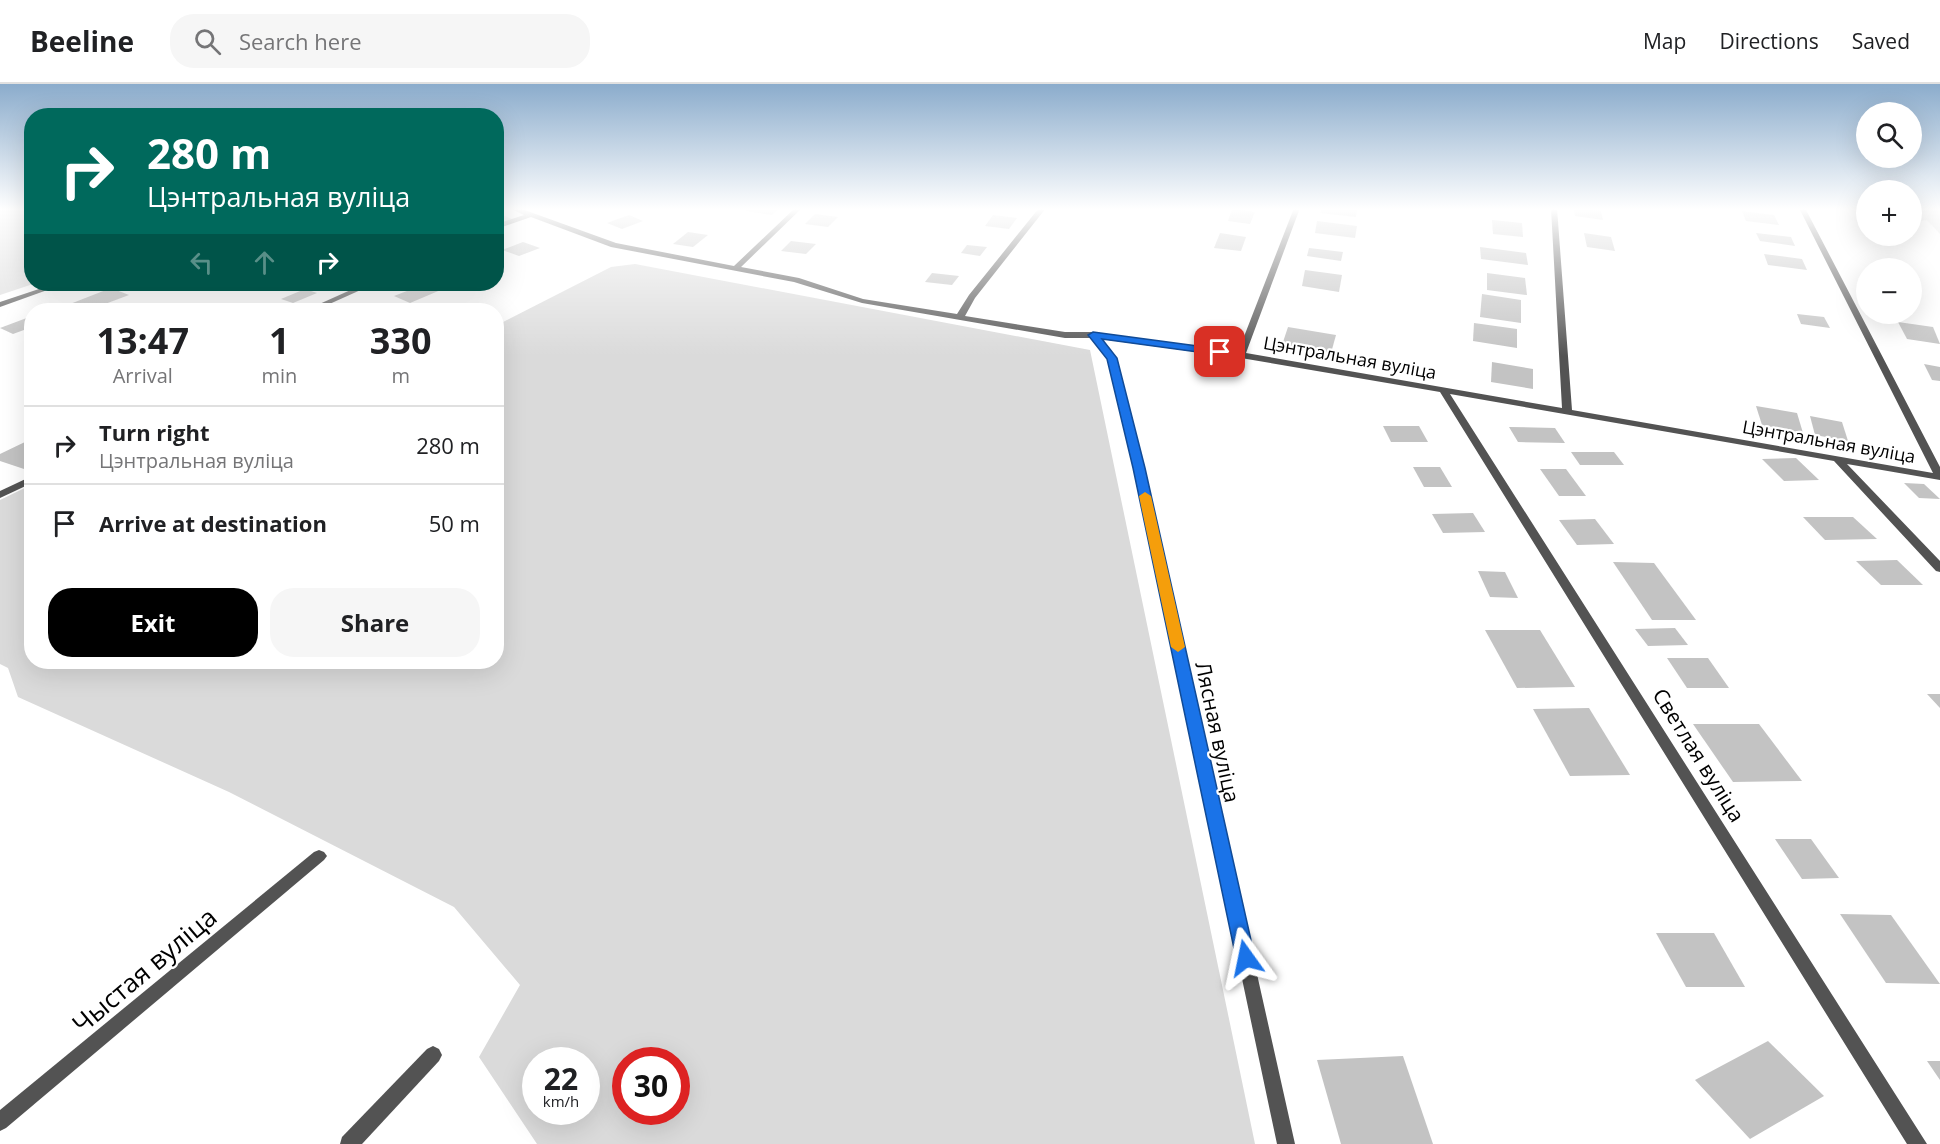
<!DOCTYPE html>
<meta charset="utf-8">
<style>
:root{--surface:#fff;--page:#f6f6f6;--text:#202124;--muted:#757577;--line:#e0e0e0;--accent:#000}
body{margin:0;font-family:"Open Sans",sans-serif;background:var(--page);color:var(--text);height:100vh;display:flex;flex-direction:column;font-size:22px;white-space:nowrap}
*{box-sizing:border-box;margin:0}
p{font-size:20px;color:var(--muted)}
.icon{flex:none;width:33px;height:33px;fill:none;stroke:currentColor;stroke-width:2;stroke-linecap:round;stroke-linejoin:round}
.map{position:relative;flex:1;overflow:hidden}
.drawer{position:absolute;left:24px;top:219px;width:480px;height:366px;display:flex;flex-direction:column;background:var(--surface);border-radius:24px;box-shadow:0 6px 24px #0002}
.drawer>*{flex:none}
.top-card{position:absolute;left:24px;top:24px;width:480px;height:183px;border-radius:24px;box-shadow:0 6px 24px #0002;background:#00695c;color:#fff;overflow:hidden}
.buttons{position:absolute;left:1856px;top:18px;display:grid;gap:12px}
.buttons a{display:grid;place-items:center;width:66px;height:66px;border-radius:50%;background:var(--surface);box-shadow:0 6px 24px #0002;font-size:30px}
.speed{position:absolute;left:522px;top:963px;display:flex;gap:12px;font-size:30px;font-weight:700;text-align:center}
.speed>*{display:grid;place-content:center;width:78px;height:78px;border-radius:50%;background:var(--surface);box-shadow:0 6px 24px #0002;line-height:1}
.speed small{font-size:15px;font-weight:400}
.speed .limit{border:9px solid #d22;background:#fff;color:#111}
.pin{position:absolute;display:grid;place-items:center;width:51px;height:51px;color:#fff;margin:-26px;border-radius:12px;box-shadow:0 3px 9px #0006}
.me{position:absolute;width:66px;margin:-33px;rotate:348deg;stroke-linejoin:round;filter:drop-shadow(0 0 4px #0008)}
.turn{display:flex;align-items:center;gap:21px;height:126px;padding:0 24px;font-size:27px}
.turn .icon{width:78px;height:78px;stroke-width:2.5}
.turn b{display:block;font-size:42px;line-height:51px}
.lanes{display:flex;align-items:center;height:57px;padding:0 24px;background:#0003;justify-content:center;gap:30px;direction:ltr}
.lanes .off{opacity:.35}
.eta{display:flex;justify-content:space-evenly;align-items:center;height:102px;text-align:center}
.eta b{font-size:36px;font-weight:700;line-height:42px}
.action{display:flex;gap:12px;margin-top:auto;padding:12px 24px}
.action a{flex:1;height:69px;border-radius:24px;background:var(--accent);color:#fff;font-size:24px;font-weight:700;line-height:69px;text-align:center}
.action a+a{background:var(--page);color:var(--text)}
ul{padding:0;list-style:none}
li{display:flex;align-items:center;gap:18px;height:78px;padding:0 24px;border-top:2px solid var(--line)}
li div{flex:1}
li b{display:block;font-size:22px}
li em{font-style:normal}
header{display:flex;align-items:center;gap:36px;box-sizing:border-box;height:84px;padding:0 30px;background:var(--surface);border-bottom:2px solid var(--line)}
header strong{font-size:28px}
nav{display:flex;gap:33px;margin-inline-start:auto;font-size:21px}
.search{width:420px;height:54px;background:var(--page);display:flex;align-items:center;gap:15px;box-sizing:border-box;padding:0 21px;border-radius:24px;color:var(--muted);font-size:22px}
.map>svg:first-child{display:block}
.green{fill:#dadada;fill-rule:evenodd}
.building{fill:#c3c3c3}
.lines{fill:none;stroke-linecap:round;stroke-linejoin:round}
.street{fill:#535353;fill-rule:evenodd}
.route{fill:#1a73e8;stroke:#114b97;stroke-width:1.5}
.slow{fill:#f59e0b}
.labels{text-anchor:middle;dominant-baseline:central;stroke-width:4.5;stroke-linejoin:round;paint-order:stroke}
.far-street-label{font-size:18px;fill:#000;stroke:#fff}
.street-label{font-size:21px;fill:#000;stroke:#fff}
.near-street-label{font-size:26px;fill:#000;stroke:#fff}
</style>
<header>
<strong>Beeline</strong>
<div class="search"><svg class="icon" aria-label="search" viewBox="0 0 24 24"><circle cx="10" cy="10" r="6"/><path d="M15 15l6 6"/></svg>Search here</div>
<nav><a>Map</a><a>Directions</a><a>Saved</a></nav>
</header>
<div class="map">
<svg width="1940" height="1060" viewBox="0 0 1940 1060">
<rect width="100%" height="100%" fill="#fff"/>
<g class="green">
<path d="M0 124H31L33 200 0 211Z"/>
<path d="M1911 124H1940V150L1927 136 1911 138Z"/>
<path d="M635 180 1090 266 1255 1060H537L479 973 520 901 454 823 229 708 18 613 8 584 0 580V416L31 401 32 578H496L497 241 611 183ZM536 976H586V1028H536ZM626 976H676V1028H626Z"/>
</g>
<g class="building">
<path d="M750 124H779L772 131 746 127Z"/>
<path d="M1322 124H1357L1356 133 1320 129Z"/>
<path d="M1574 124 1601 127 1603 136 1575 132Z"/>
<path d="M1232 125 1255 128 1250 140 1228 137Z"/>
<path d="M1742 127 1774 131 1779 141 1746 137Z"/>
<path d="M499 130 512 135 496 140V131Z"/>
<path d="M815 130 838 133 828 143 805 140Z"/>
<path d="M629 131 643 137 622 145 607 139Z"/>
<path d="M993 131 1017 134 1009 145 985 142Z"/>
<path d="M1492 136 1522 139 1523 153 1493 150Z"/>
<path d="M1317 137 1357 142 1355 154 1315 149Z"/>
<path d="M688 148 708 151 693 163 673 160Z"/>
<path d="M1220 149 1246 153 1241 167 1214 164Z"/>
<path d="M1584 149 1611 153 1615 167 1587 163Z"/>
<path d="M1756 149 1791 153 1795 162 1760 157Z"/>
<path d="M791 157 816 160 806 170 781 167Z"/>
<path d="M523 158 540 164 519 172 502 166Z"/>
<path d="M967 161 987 163 980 172 961 169Z"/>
<path d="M1480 163 1526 169 1528 181 1481 175Z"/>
<path d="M1309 164 1343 168 1341 177 1307 172Z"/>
<path d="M1764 170 1802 175 1807 186 1768 181Z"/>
<path d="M1305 186 1342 191 1339 208 1302 202Z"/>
<path d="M932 189 959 192 952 201 925 198Z"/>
<path d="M1487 189 1525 194 1527 211 1487 206Z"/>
<path d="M425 200 443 205 410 219 394 212Z"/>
<path d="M111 204 129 211 89 226 70 220Z"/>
<path d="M305 205 317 209 293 219 281 215Z"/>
<path d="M1482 210 1521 216V239L1480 233Z"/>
<path d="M1797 230 1824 233 1830 244 1801 240Z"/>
<path d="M32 232V243L13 250 0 244Z"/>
<path d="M1898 238 1933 243 1940 260 1907 255Z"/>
<path d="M1474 239 1517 245V264L1473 257Z"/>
<path d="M1288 243 1336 251 1331 269 1282 261Z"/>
<path d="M1492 278 1533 285V305L1491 298Z"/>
<path d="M1924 280 1940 283V297L1932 296Z"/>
<path d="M1756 322 1797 329 1803 349 1762 341Z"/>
<path d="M1810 332 1842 338 1848 357 1815 351Z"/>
<path d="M1383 342H1419L1428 358H1391Z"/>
<path d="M1509 343 1555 344 1565 359 1518 358Z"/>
<path d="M27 357 32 358V381L24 385 0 377V370Z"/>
<path d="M1571 368H1614L1624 381H1580Z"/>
<path d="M1796 374 1819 396 1784 397 1762 375Z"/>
<path d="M1413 383H1440L1452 403H1424Z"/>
<path d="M1540 385H1566L1586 412H1559Z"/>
<path d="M1904 399 1924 400 1940 415 1919 414Z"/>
<path d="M1473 429 1485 448 1443 449 1432 430Z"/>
<path d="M1803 433H1853L1877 455 1825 456Z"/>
<path d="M1595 435 1614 460 1577 461 1559 436Z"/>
<path d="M1897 476 1923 501H1881L1856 477Z"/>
<path d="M1613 478 1654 479 1696 536H1652Z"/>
<path d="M1478 487 1505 488 1518 514 1490 513Z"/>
<path d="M1675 544 1688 561 1648 562 1635 545Z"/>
<path d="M1485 546H1540L1575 603 1517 604Z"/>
<path d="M1667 574H1708L1729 604H1687Z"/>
<path d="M1927 610H1940V624Z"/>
<path d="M1589 624 1630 691 1570 692 1533 625Z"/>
<path d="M1693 640H1759L1802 697 1733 698Z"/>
<path d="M1775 755H1811L1839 794 1802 795Z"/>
<path d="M1840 830 1891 831 1940 900 1886 899Z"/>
<path d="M1656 849H1714L1745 903H1686Z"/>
<path d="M1768 957 1824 1012 1750 1055 1695 996Z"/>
<path d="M1403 972 1433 1060H1341L1317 976Z"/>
<path d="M1927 977H1940V996Z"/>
</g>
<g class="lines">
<g class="street">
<path d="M509 124H519L616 159 734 182 795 124H802L741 183 799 194 863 215 957 230 969 211 1039 124H1046L975 214 965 232 1065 248H1093L1238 268 1294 124H1300L1246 269 1562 324 1551 124H1557L1572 326 1933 389 1799 124H1805L1940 383V396L1847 380 1940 477V488L1936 487 1834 377 1450 310 1927 1060H1907L1440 308 1241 274 1101 255 1116 274 1144 385 1295 1060H1277L1134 385 1108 274 1091 254H1065L862 219 794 198 611 163 531 133 496 145V140L524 131Z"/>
<path d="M54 200H64L0 223V218Z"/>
<path d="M364 200H374L316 226H306Z"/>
<path d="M32 392V399L0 414V407Z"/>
<path d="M319 766 324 768 327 772 324 776 6 1044 0 1047V1026L314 768Z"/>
<path d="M433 962 439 965 442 971 439 977 362 1060H340L342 1053 427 965Z"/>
</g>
</g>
<linearGradient id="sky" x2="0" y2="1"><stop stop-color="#8baccc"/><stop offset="0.46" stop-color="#fff"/><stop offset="1" stop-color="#fff" stop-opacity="0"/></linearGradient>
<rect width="1940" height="272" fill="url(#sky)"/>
<path class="route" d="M1093 248 1220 265 1225 268 1220 271 1102 255 1117 274 1145 384 1255 874 1252 880 1246 882 1239 880 1236 874 1133 384 1107 275 1088 251Z"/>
<path class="slow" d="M1145 408 1151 412 1185 563 1178 568 1171 563 1139 412Z"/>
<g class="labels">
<g class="far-street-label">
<text transform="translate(1350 273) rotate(10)">Цэнтральная вуліца</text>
<text transform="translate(1829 357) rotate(10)">Цэнтральная вуліца</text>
</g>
<g class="street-label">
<text transform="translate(1218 648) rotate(78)">Лясная вуліца</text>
<text transform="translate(1699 671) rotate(58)">Светлая вуліца</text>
</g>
<g class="near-street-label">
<text transform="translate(144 886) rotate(-40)">Чыстая вуліца</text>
</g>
</g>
</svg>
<div class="buttons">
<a><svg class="icon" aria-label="search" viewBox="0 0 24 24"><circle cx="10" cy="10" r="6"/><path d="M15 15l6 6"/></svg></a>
<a>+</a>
<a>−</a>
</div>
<div class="speed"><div>22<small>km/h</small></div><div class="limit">30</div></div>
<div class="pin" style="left:1220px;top:268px;background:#d93025"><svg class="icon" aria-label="arrive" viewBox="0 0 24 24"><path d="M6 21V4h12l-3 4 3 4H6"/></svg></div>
<svg class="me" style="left:1246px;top:874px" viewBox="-20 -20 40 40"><path d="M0-17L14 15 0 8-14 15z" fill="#1a73e8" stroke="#fff" stroke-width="4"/></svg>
<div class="top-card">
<div class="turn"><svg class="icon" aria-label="right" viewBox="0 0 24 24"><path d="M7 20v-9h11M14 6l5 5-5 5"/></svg><div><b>280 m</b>Цэнтральная вуліца</div></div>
<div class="lanes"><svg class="icon off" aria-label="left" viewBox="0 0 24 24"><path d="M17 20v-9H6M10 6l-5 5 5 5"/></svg><svg class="icon off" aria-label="ahead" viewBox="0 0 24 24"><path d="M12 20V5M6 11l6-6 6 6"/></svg><svg class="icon" aria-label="right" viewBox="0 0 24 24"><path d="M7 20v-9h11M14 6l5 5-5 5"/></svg></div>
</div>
<section class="drawer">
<div class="eta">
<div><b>13:47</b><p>Arrival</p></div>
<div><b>1</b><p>min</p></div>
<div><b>330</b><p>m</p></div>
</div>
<ul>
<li><svg class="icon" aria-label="right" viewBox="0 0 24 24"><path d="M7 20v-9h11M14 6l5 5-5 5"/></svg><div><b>Turn right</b><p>Цэнтральная вуліца</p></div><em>280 m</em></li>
<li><svg class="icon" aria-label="arrive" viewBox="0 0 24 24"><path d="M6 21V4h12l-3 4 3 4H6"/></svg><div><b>Arrive at destination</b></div><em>50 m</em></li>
</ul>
<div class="action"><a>Exit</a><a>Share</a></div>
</section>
</div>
